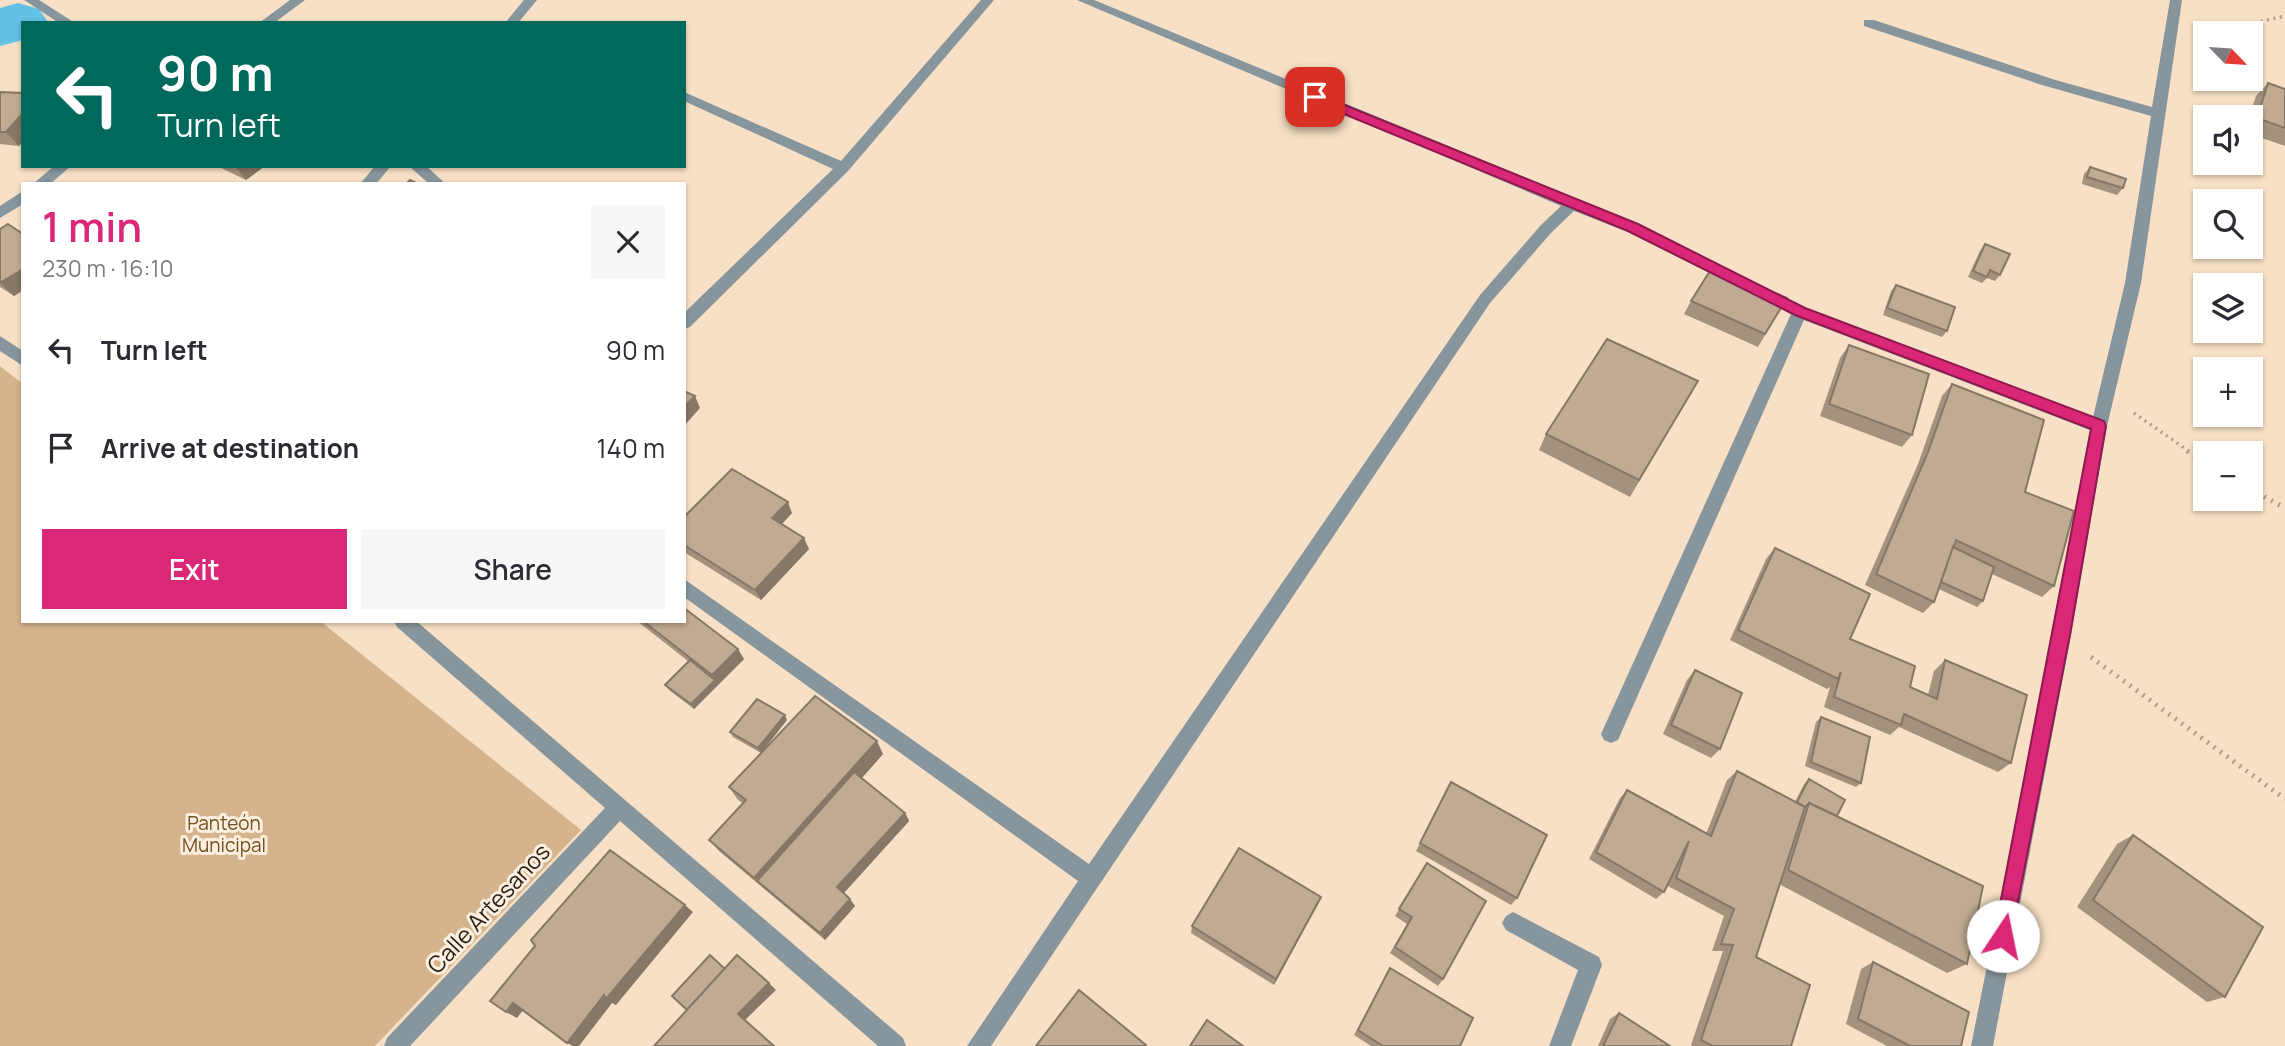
<!DOCTYPE html>
<meta charset="utf-8">
<style>
:root{--surface:#fff;--page:#f7f7f7;--text:#2b2b33;--muted:#7c7c81;--accent:#db2777}
body{margin:0;font-family:Manrope,sans-serif;background:var(--page);color:var(--text);height:100vh;display:flex;flex-direction:column;font-size:26px;white-space:nowrap}
*{box-sizing:border-box;margin:0}
p{font-size:23px;color:var(--muted)}
.icon{flex:none;width:38px;height:38px;fill:none;stroke:currentColor;stroke-width:2;stroke-linecap:round;stroke-linejoin:round}
.map{position:relative;flex:1;overflow:hidden}
.side{position:absolute;left:21px;top:182px;width:665px;height:441px;display:flex;flex-direction:column;background:var(--surface);border-radius:0px;box-shadow:0 2px 5px #0004}
.side>*{flex:none}
.hud{position:absolute;left:21px;top:21px;width:665px;height:147px;border-radius:0px;box-shadow:0 2px 5px #0004;background:#00695c;color:#fff;overflow:hidden}
.needle{width:46px;rotate:115deg}
.buttons{position:absolute;left:2193px;top:21px;display:grid;gap:14px}
.buttons a{display:grid;place-items:center;width:70px;height:70px;border-radius:0px;background:var(--surface);box-shadow:0 2px 5px #0004;font-size:35px}
.pin{position:absolute;display:grid;place-items:center;width:60px;height:60px;color:#fff;margin:-30px;border-radius:14px;box-shadow:0 4px 10px #0006}
.me{position:absolute;width:77px;margin:-38px;rotate:11deg;stroke-linejoin:round;filter:drop-shadow(0 0 5px #0008)}
.turn{display:flex;align-items:center;gap:24px;height:147px;padding:0 21px;font-size:32px}
.turn .icon{width:91px;height:91px;stroke-width:2.5}
.turn b{display:block;font-size:49px;line-height:60px}
.round{display:grid;place-items:center;flex:none;width:74px;height:74px;border-radius:0px;background:var(--page)}
.headline{display:flex;align-items:center;justify-content:space-between;height:119px;padding:0 21px}
h1{font-size:42px;font-weight:600;line-height:52px;color:var(--accent)}
.button{display:flex;gap:14px;margin-top:auto;padding:14px 21px}
.button a{flex:1;height:80px;border-radius:0px;background:var(--accent);color:#fff;font-size:28px;font-weight:600;line-height:80px;text-align:center}
.button a+a{background:var(--page);color:var(--text)}
ul{padding:0;list-style:none}
li{display:flex;align-items:center;gap:21px;height:98px;padding:0 21px}
li div{flex:1}
li b{display:block;font-size:26px}
li em{font-style:normal}
.map>svg:first-child{display:block}
.green{fill:#d5b48d}
.lines{fill:none;stroke-linecap:round;stroke-linejoin:round}
.river{fill:#62c1e4;fill-rule:evenodd}
.path-far1{stroke:#af9d88;stroke-width:3.5;stroke-dasharray:2 4.5;stroke-linecap:butt}
.path{stroke:#af9d88;stroke-width:5;stroke-dasharray:2 6;stroke-linecap:butt}
.minor{fill:#87969c;fill-rule:evenodd}
.wall{fill:#a5927d}
.shaded-wall{fill:#867766}
.building{fill:#c0aa91;stroke:#867766;stroke-width:2}
.route{fill:#db2777;stroke:#8e194d;stroke-width:2}
.labels{text-anchor:middle;dominant-baseline:central;stroke-width:6;stroke-linejoin:round;paint-order:stroke}
.park-label{font-size:19px;fill:#734f1f;stroke:#fdefdf}
.near-street-label{font-size:23px;fill:#271f15;stroke:#fdefdf}
</style>
<div class="map">
<svg width="2285" height="1046" viewBox="0 0 2285 1046">
<rect width="100%" height="100%" fill="#f7e0c5"/>
<path class="green" d="M0 366 23 384V621H320L581 830 375 1046H0Z"/>
<g class="lines">
<path class="river" d="M18 3 39 9 48 22 23 23V40L0 46V8Z"/>
<g class="path-far1">
<path d="M2210 33 2285 16"/>
<path d="M2134 413 2190 452"/>
</g>
<g class="path">
<path d="M2187 451 2205 463"/>
<path d="M2250 489 2285 508"/>
<path d="M2091 657 2285 799"/>
</g>
<g class="minor">
<path d="M24 0H39L75 23H59Z"/>
<path d="M290 0H305L274 23H259Z"/>
<path d="M524 0H537L518 23H505Z"/>
<path d="M981 0H994L848 171 690 327 684 329V313L833 169 684 101V92L841 161Z"/>
<path d="M1077 0H1094L1638 224 1738 274 1741 278 1733 284 1728 282 1628 232 1574 211 1551 233 1490 303 991 1046H967L1078 881 684 597V579L1089 864 1480 295 1541 225 1561 206Z"/>
<path d="M2170 0H2182L2141 283 2107 426 2071 635 1993 1046H1971L2053 635 2090 430 1804 320 1618 740 1611 743 1604 740 1601 734 1791 314 1759 298 1756 294 1759 290H1769L1806 308 2093 417 2125 283 2151 116 2042 85 1864 26V20H1874L2052 79 2152 107Z"/>
<path d="M54 166H71L50 184H33Z"/>
<path d="M375 166H391L376 184H360Z"/>
<path d="M409 166H426L446 184H429Z"/>
<path d="M23 191V204L0 218V206Z"/>
<path d="M0 336 23 351V366L0 351Z"/>
<path d="M394 621H416L903 1038 906 1046H878L620 821 410 1046H384L387 1038 605 808 397 627Z"/>
<path d="M1513 912 1599 957 1602 965 1571 1046H1549L1578 970 1506 930 1502 923 1506 916Z"/>
</g>
</g>
<g class="wall">
<path d="M2268 83 2285 89V146L2250 134V117H2249L2256 96Z"/>
<path d="M0 92 23 93V141L19 146 0 144Z"/>
<path d="M217 166H265L246 180Z"/>
<path d="M2090 167 2123 188 2117 195 2082 184 2084 174Z"/>
<path d="M0 229 23 234V290L14 296 0 287Z"/>
<path d="M1985 244 2000 275 1995 281 1987 278 1982 283 1968 277 1980 251Z"/>
<path d="M1896 285 1947 331 1942 337 1883 315 1891 291Z"/>
<path d="M1787 298 1758 347 1684 314 1691 301Z"/>
<path d="M1849 345 1912 435 1902 447 1820 416 1840 358Z"/>
<path d="M1698 381 1630 497 1539 450 1546 434Z"/>
<path d="M1952 384 2025 492 2054 586 2042 597 1992 574 1983 601 1977 607 1939 589 1934 602 1923 613 1865 585 1918 464 1942 396Z"/>
<path d="M792 513 782 524 809 549 761 600 684 552V517Z"/>
<path d="M1775 548 1850 639 1910 687 1928 695 1934 671 1945 660 2011 763 1998 772 1899 727 1890 735 1824 707 1830 687 1827 689 1730 640 1766 559Z"/>
<path d="M637 621H684L744 659 694 709 669 690 665 685 688 661Z"/>
<path d="M1695 670 1720 749 1711 758 1663 734 1687 680Z"/>
<path d="M1821 717 1861 783 1856 787 1805 766 1816 722Z"/>
<path d="M787 720 761 753 733 737 730 732Z"/>
<path d="M883 754 862 778 905 813 909 821 844 893 855 906 825 940 719 851 709 840 743 803 738 800 729 787Z"/>
<path d="M1737 771 1795 802 1804 784 1809 779 1837 816 1967 964 1947 973 1779 884 1756 957 1791 1046H1693L1691 1045 1723 951H1712L1724 916 1668 886 1664 892 1656 899 1589 859 1620 798 1627 790 1706 834 1727 780Z"/>
<path d="M1451 782 1517 898 1511 905 1416 851Z"/>
<path d="M2133 835 2225 997 2207 1002 2077 907 2117 844Z"/>
<path d="M1427 863 1443 979 1438 986 1390 953 1407 924 1395 916Z"/>
<path d="M1321 897 1274 985 1191 933 1192 926Z"/>
<path d="M1873 962 1961 1046H1887L1846 1024 1861 969Z"/>
<path d="M1390 968 1460 1046H1371L1354 1035Z"/>
<path d="M1619 1013 1670 1046H1598L1610 1019Z"/>
</g>
<g class="shaded-wall">
<path d="M23 113V132L19 131 23 135V141L19 146 6 132Z"/>
<path d="M237 166H265L246 180 236 167Z"/>
<path d="M23 269V290L14 296 0 283Z"/>
<path d="M695 396 700 408 684 426V407Z"/>
<path d="M788 502 792 513 777 529 772 518Z"/>
<path d="M804 538 809 549 761 600 755 590Z"/>
<path d="M738 649 744 659 718 685 712 675Z"/>
<path d="M715 680 718 685 694 709 691 704Z"/>
<path d="M785 715 787 720 761 753 758 748Z"/>
<path d="M877 741 883 754 765 887 754 878Z"/>
<path d="M905 813 909 821 842 895 837 887Z"/>
<path d="M1321 897 1318 904 1274 985 1276 979Z"/>
<path d="M850 899 855 906 825 940 820 933Z"/>
<path d="M685 905 693 912 616 1005 612 1003 579 1046H573L567 1043 604 995Z"/>
<path d="M769 983 776 990 745 1020 738 1014Z"/>
<path d="M513 1003 524 1009 517 1018 506 1012Z"/>
</g>
<g class="building">
<path d="M2268 83 2285 89V128L2257 118Z"/>
<path d="M0 92 23 93V113L6 132H0Z"/>
<path d="M2090 167 2126 179 2123 188 2087 177Z"/>
<path d="M410 180 418 184H406Z"/>
<path d="M8 224 23 234V269L0 283V229Z"/>
<path d="M1985 244 2010 254 2000 275 1990 270 1987 277 1973 271Z"/>
<path d="M1713 266 1787 298 1765 334 1691 301Z"/>
<path d="M1896 285 1955 307 1947 331 1887 308Z"/>
<path d="M1607 339 1698 381 1639 480 1546 434Z"/>
<path d="M1849 345 1929 374 1912 435 1829 404Z"/>
<path d="M1952 384 2044 420 2025 492 2074 511 2054 586 1956 540 1934 602 1876 574 1928 452Z"/>
<path d="M684 391 695 396 684 407Z"/>
<path d="M732 469 788 502 772 518 804 538 755 590 684 545V517Z"/>
<path d="M1953 547 1994 567 1983 601 1941 582Z"/>
<path d="M1775 548 1870 594 1850 639 1915 666 1910 687 1937 699 1945 660 2027 695 2011 763 1904 714 1901 725 1834 697 1841 672 1838 679 1738 630Z"/>
<path d="M684 608 738 649 712 675 643 621H684Z"/>
<path d="M690 660 715 680 691 704 665 685Z"/>
<path d="M1695 670 1742 693 1720 749 1671 725Z"/>
<path d="M815 696 877 741 754 878 709 840 746 800 729 787Z"/>
<path d="M757 699 785 715 758 748 730 732Z"/>
<path d="M1821 717 1870 737 1861 783 1811 762Z"/>
<path d="M1737 771 1805 807 1756 957 1810 985 1791 1046H1713L1701 1040 1733 945 1721 944 1734 909 1676 878 1689 841 1664 892 1596 852 1627 790 1711 836Z"/>
<path d="M854 772 905 813 837 887 850 899 820 933 757 881Z"/>
<path d="M1809 779 1845 800 1837 816 1809 803 1805 807 1797 802Z"/>
<path d="M1451 782 1547 835 1517 898 1420 843Z"/>
<path d="M1809 803 1983 886 1967 964 1788 870Z"/>
<path d="M2133 835 2263 927 2225 997 2093 900Z"/>
<path d="M1239 848 1321 897 1276 979 1192 926Z"/>
<path d="M610 850 685 905 606 999 604 995 567 1043 513 1003 506 1012 490 1001 535 946 531 940Z"/>
<path d="M1427 863 1486 901 1443 979 1395 947 1412 917 1399 909Z"/>
<path d="M710 955 725 969 687 1010 672 996Z"/>
<path d="M737 955 769 983 738 1014 774 1046H654Z"/>
<path d="M1873 962 1969 1012 1961 1046H1910L1858 1019Z"/>
<path d="M1390 968 1473 1018 1460 1046H1383L1358 1030Z"/>
<path d="M1079 990 1146 1045 1145 1046H1036Z"/>
<path d="M1619 1013 1670 1046H1603Z"/>
<path d="M1207 1020 1243 1046H1190Z"/>
</g>
<path class="route" d="M1315 93 1638 224 1805 308 2104 421 2106 426 2070 635 2010 943 2003 946 1996 943 1994 936 2091 429 1795 315 1628 231 1310 100V94Z"/>
<g class="labels">
<g class="park-label">
<text x="224" y="823">Panteón<tspan x="224" dy="22">Municipal</tspan></text>
</g>
<g class="near-street-label">
<text transform="translate(488 908) rotate(-47)">Calle Artesanos</text>
</g>
</g>
</svg>
<div class="buttons">
<a><svg class="needle" viewBox="-14 -14 28 28"><path d="M0-13l5 13h-10z" fill="#e53935"/><path d="M0 13l5-13h-10z" fill="#7c7c81"/></svg></a>
<a><svg class="icon" aria-label="sound" viewBox="0 0 24 24"><path d="M4 9h4l5-4v14l-5-4H4zM17 9q2 3 0 6"/></svg></a>
<a><svg class="icon" aria-label="search" viewBox="0 0 24 24"><circle cx="10" cy="10" r="6"/><path d="M15 15l6 6"/></svg></a>
<a><svg class="icon" aria-label="layers" viewBox="0 0 24 24"><path d="M12 4l9 5-9 5-9-5zM3 14l9 5 9-5"/></svg></a>
<a>+</a>
<a>−</a>
</div>
<div class="pin" style="left:1315px;top:97px;background:#d93025"><svg class="icon" aria-label="arrive" viewBox="0 0 24 24"><path d="M6 21V4h12l-3 4 3 4H6"/></svg></div>
<svg class="me" style="left:2003px;top:936px" viewBox="-20 -20 40 40"><circle r="19" fill="#fff"/><path d="M0-13L10 11 0 6-10 11z" fill="#db2777"/></svg>
<div class="hud">
<div class="turn"><svg class="icon" aria-label="left" viewBox="0 0 24 24"><path d="M17 20v-9H6M10 6l-5 5 5 5"/></svg><div><b>90 m</b>Turn left</div></div>
</div>
<section class="side">
<div class="headline"><div><h1>1 min</h1><p>230 m · 16:10</p></div><a class="round"><svg class="icon" aria-label="close" viewBox="0 0 24 24"><path d="M6 6l12 12M18 6L6 18"/></svg></a></div>
<ul>
<li><svg class="icon" aria-label="left" viewBox="0 0 24 24"><path d="M17 20v-9H6M10 6l-5 5 5 5"/></svg><div><b>Turn left</b></div><em>90 m</em></li>
<li><svg class="icon" aria-label="arrive" viewBox="0 0 24 24"><path d="M6 21V4h12l-3 4 3 4H6"/></svg><div><b>Arrive at destination</b></div><em>140 m</em></li>
</ul>
<div class="button"><a>Exit</a><a>Share</a></div>
</section>
</div>
